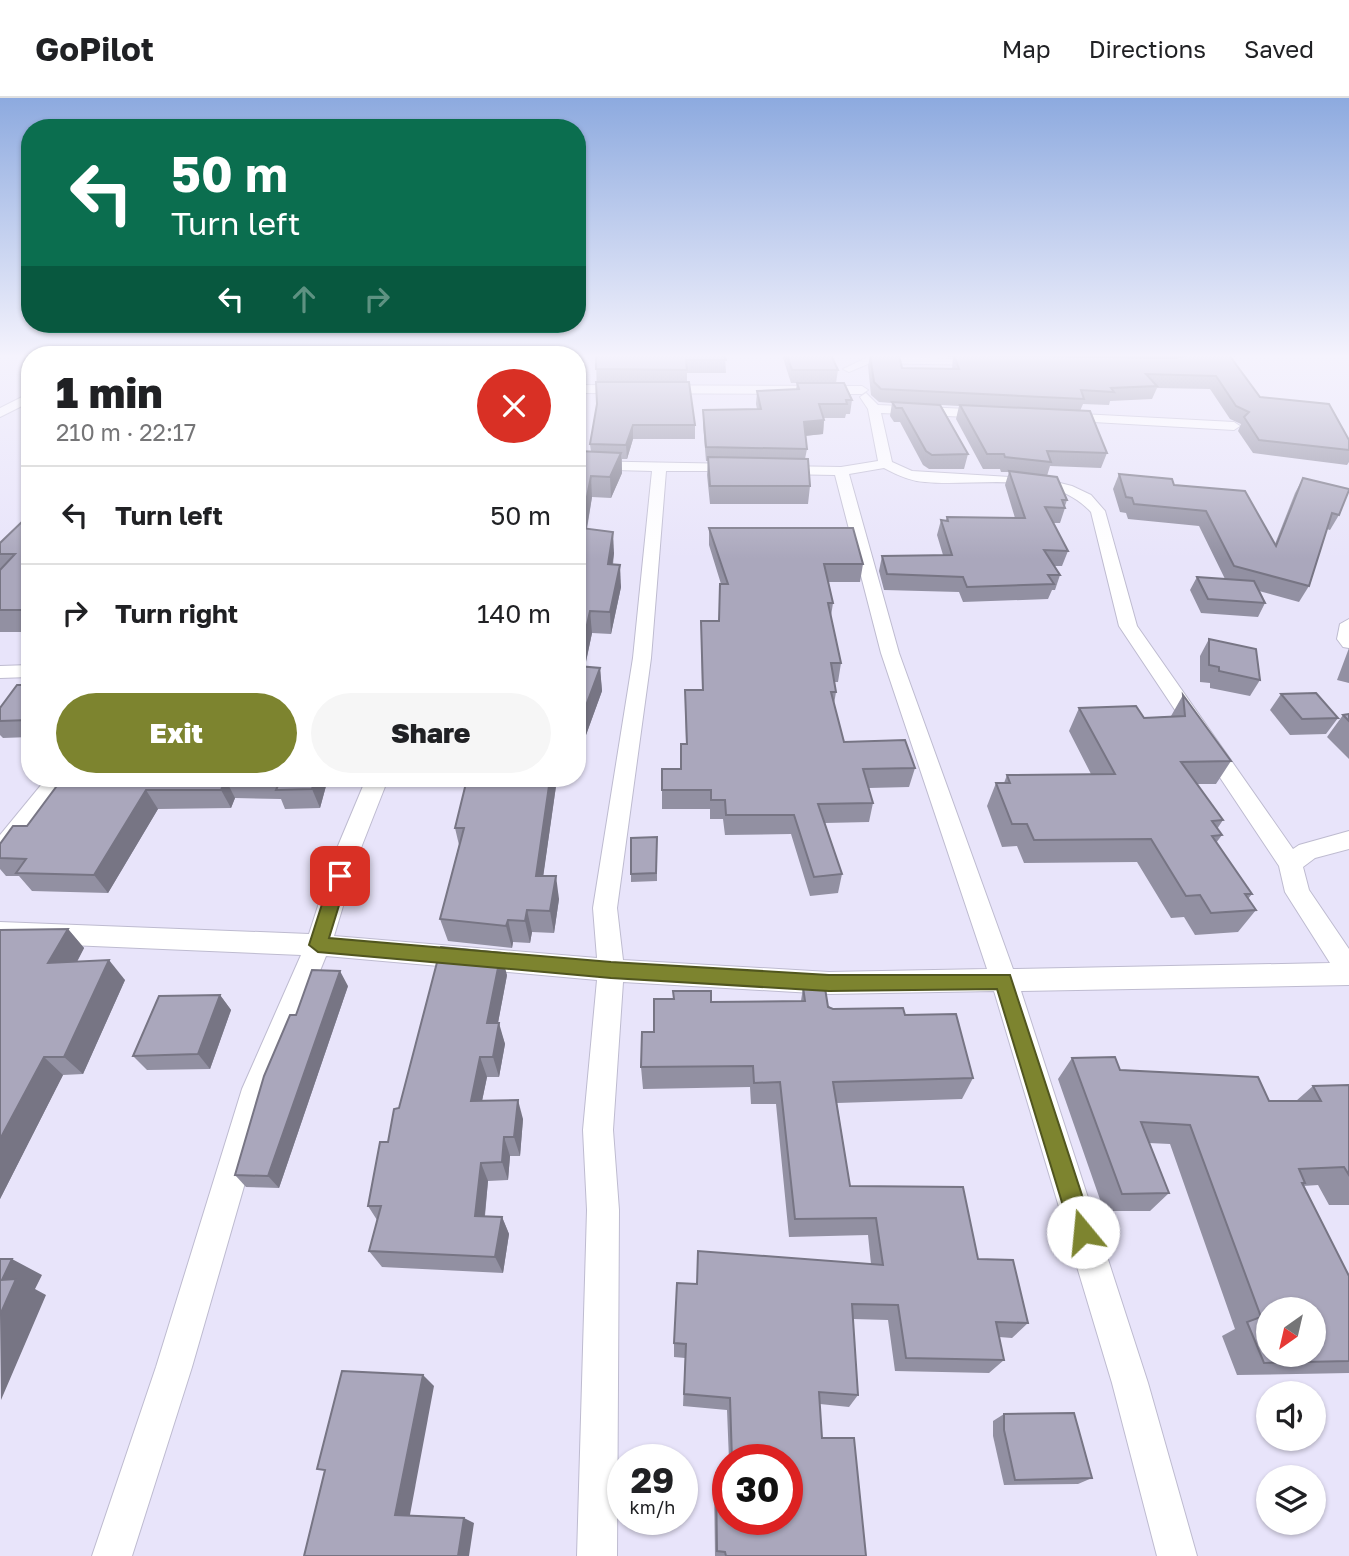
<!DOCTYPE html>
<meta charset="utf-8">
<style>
:root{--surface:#fff;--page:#f6f6f6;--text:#202124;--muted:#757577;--line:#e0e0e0;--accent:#7d842f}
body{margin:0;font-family:"Golos Text",sans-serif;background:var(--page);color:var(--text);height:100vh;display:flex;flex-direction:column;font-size:26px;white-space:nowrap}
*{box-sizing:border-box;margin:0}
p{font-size:23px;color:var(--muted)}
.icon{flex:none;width:38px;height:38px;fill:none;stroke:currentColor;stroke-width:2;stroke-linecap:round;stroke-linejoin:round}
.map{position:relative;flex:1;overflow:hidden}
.details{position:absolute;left:21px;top:248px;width:565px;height:441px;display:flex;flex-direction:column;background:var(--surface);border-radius:28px;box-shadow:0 2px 5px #0004}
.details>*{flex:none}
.hud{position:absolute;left:21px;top:21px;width:565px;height:214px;border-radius:28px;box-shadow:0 2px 5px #0004;background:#0b6e4f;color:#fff;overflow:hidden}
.needle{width:46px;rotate:214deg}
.buttons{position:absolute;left:1256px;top:1199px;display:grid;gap:14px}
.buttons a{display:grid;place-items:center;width:70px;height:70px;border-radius:50%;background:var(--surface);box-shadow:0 2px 5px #0004;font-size:35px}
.speed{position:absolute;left:607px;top:1346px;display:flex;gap:14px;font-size:35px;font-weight:700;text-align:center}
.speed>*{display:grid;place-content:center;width:91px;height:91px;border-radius:50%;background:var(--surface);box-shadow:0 2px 5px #0004;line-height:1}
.speed small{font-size:18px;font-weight:400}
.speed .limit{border:10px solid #d22;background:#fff;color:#111}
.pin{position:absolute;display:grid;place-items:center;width:60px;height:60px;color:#fff;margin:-30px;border-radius:14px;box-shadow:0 4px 10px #0006}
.me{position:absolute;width:77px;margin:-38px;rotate:343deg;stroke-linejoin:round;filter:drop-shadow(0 0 5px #0008)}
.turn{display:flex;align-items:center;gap:24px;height:147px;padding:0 35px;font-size:32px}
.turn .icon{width:91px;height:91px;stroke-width:2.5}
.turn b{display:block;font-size:49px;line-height:60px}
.lanes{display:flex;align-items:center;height:66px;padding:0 35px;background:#0003;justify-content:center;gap:35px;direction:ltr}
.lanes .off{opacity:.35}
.round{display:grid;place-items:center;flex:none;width:74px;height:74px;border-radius:37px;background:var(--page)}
.overview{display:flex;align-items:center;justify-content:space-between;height:119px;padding:0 35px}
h1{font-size:42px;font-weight:800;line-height:52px}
.button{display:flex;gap:14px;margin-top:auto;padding:14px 35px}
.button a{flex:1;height:80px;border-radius:42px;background:var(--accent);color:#fff;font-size:28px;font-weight:800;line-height:80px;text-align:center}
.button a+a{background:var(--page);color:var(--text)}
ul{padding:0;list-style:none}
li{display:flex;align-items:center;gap:21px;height:98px;padding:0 35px;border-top:2px solid var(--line)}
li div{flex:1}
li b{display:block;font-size:26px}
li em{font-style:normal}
header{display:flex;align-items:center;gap:42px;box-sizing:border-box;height:98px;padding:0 35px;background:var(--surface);border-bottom:2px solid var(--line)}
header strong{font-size:33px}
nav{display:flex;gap:38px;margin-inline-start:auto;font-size:24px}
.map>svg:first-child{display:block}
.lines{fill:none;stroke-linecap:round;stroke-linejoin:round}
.street-casing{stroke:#bebbd0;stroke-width:2}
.street{fill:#fff;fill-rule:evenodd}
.wall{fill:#9290a2}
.shaded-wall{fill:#777584}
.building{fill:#aaa7bc;stroke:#777584;stroke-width:2;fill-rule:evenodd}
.route{fill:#7d842f;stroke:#51561f;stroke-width:2}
</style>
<header>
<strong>GoPilot</strong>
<nav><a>Map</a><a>Directions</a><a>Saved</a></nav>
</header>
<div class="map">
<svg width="1349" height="1458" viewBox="0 0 1349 1458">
<rect width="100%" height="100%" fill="#e8e4fa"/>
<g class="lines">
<g class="street-casing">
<g id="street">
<path d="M868 259 981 261 987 264 981 267 870 265 849 274 843 271Z"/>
<path d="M578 287 862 288 868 292 862 296 578 295Z"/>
<path d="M30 295V304L0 319V310Z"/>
<path d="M866 295 878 307 990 312 996 316 990 320 881 315 892 364 912 373 1044 381 1072 388 1091 397 1105 413 1137 528 1293 751 1299 747 1349 733V751L1315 760 1303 769 1309 792 1349 851V887L1021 893 1148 1285 1197 1458H1157L1112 1285 994 893 829 896 623 884 613 1032 619 1112 617 1458H577L587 1112 583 1032 597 882 326 858 272 991 192 1269 132 1458H92L156 1269 242 991 301 857 0 844V824L309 836 335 755 366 681H388L359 755 334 838 597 860 593 810 633 560 652 373 578 371V363L739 366 746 370 744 373H666L651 560 617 810 623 862 829 874 987 871 881 555 835 377 780 376 773 372 780 368 841 369 878 363 868 311 860 299ZM884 370C897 377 910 383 925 384 978 389 1050 370 1091 414L1119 528 1279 768 1285 794 1330 865 1013 871 899 555 849 376Z"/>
<path d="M1062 315 1234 324 1240 328 1234 332 1058 322V316Z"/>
<path d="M1349 521V550L1343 549 1337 541 1340 526Z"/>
<path d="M30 567V579L0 580V568Z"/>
<path d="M46 681H69L8 759 0 762V737Z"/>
</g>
</g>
<use href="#street" class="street"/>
</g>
<g class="wall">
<path d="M596 257H732H725L726 275H687V284L695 327V341H633L627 361H622V375L611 400 592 399 587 431 614 455 613 467 621 489 611 536 592 535 585 569 600 570 602 593 578 659V353L591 354 590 346 597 306Z"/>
<path d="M782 257H831L838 272 836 285 852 302 850 316H846L845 320H824L823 336 805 338 807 351 805 361 810 388 808 406H710L707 377 708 363H706L703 326V312L757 311 756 306 757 293 796 291 797 285H791Z"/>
<path d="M870 257 902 270 952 271 953 259H948L947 257H1055L1054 258 1109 259 1070 257H1181L1179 259 1187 257H1237L1236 259 1230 258 1260 299 1349 352V364L1347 367 1253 355 1238 333 1241 326 1230 321 1210 291 1157 290 1152 301 1110 303 1109 307 1083 306 1080 313 1107 355 1101 370 1050 368 1047 378 1067 402 1065 408V410L1060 425H1053L1068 453 1062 468H1054L1060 477 1055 492H1052L1048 501 963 504 959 494 884 492 879 473 882 458 943 457 937 437 941 422 946 423 947 419 1015 420 1005 387 1009 374H1001L1000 371H983L956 321 959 308 941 307 968 356 964 371H929L923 367 900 324H894L890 318 892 305 879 304 871 297 868 268Z"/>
<path d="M1119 376 1174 387 1275 446 1295 395 1303 380 1339 417 1330 432 1327 431 1309 488 1299 504 1259 493 1265 505 1258 519 1201 515 1190 492 1197 479 1225 481 1199 428 1128 421 1126 415 1120 414 1113 391Z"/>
<path d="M30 416V534H0V445Z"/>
<path d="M709 430 863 466 860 484H828L833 505 831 518 841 565 838 584H834L836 594 834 606 844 644 915 670 909 689 869 690 873 705 869 724 825 725 842 776 838 795 810 798 791 736 725 737 723 721H710V711H662V671H680L686 646 685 592H702L701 523H719L721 486 709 447Z"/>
<path d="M1209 541 1260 582 1250 598 1210 590V585L1200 584V558Z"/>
<path d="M1349 550V585L1337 582Z"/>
<path d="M30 587V639L3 640 0 637V610Z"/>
<path d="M1281 596 1338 620 1326 636 1290 637 1270 612Z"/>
<path d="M1183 597 1231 663 1216 686H1197L1223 722 1217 731 1222 737 1216 745 1252 796 1248 801 1256 812 1238 834 1195 837 1184 819 1171 820 1137 764 1024 765 1017 748 1002 749 987 708 996 685H1004L1007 677 1091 676 1069 633 1079 610 1144 620 1171 618Z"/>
<path d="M1349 616V661L1327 639 1343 617Z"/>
<path d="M62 681H324L326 688 320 710 285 711 281 701 235 700 231 710 158 711 108 795 32 793 19 778H6L0 771V746L27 728Z"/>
<path d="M467 681H557L543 778 559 801 554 835 532 834 530 845 513 844 512 850 448 843 440 821 459 747 455 730Z"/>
<path d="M657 739V783L631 784V776Z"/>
<path d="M68 831 84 850 77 864 125 882 83 976 63 977 0 1101V832Z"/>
<path d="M507 877 498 925 505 946 499 979H487L482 1003 523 1021 520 1058H510L508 1082 488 1083 485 1118 502 1119 509 1136 503 1175 382 1169 369 1153 377 1122 368 1108 399 1010Z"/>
<path d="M348 888 279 1090 246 1089 235 1077 296 917Z"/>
<path d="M803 889 833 911 905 917 973 980 962 1001 837 1005 850 1088 978 1161 1028 1225 1012 1240 999 1239 1004 1262 989 1275 895 1273 888 1222 853 1221 858 1297 849 1309 820 1306 822 1340 866 1458H715L714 1383 716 1375 728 1421 788 1362H729L727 1312 683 1308 685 1260 674 1259V1245L696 1186 871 1166 868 1137 789 1139 776 1006H751L750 989 643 991 641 969 654 934 711 904 801 903Z"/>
<path d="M220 897 231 912 210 971 147 972 133 958Z"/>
<path d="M1072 960 1120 972 1269 1003H1296L1313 988 1349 987V1107H1329L1318 1087 1303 1088 1349 1178V1275L1237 1277 1222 1238 1235 1231 1170 1046 1149 1045 1169 1095 1150 1113H1104L1058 981Z"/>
<path d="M1004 1316 1092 1380 1078 1386 1004 1387 993 1338V1323Z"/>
</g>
<g class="shaded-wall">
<path d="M1173 257H1181L1179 259 1171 261Z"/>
<path d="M824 322 823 336 803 338 804 324Z"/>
<path d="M633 327V341L627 361 626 347Z"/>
<path d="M621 355 622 375 611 400 610 379Z"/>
<path d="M591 378 592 399 583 451 581 430Z"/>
<path d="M613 434 614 455 609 488 608 466Z"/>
<path d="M620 467 621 489 611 536 610 514Z"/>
<path d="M590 513 592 535 580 591 578 568Z"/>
<path d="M600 570 602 593 578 659V629Z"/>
<path d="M315 681H324L326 688 320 710 312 691Z"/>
<path d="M550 681H557L540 801 536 778Z"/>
<path d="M226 682 235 700 231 710 221 692Z"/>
<path d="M146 692 158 711 108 795 94 777Z"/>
<path d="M556 778 559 801 554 835 550 813Z"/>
<path d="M527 812 532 834 530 845 525 823Z"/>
<path d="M508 822 513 844 512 850 506 828Z"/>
<path d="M68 831 84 850 66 884 48 865Z"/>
<path d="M501 855 507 877 494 946 487 925Z"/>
<path d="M109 862 125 882 83 976 64 959Z"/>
<path d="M340 873 348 888 279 1090 268 1078Z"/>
<path d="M220 897 231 912 210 971 198 956Z"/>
<path d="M499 925 505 946 499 979 493 959Z"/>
<path d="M44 959 63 977 0 1101V1041Z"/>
<path d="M480 959 487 979 478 1022 471 1003Z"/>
<path d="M518 1002 523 1021 520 1058 514 1039Z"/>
<path d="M504 1039 510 1058 508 1082 502 1064Z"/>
<path d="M481 1065 488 1083 483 1134 475 1118Z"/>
<path d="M502 1119 509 1136 503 1175 495 1159Z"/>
<path d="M12 1161 42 1177 35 1191 46 1197 1 1302 0 1217 2 1182Z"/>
<path d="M423 1277 434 1288 409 1422 395 1417Z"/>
<path d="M464 1420 474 1425 469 1458H458Z"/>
</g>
<g class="building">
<path d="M596 257H725L726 262H686L687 272 596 271Z"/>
<path d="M787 257H831L838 272H792Z"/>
<path d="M870 257H899L902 270 959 271 954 257 1176 260 1187 257H1229L1260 299 1329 306 1349 342V352L1259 342 1244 319 1249 314 1236 308 1216 278 1146 276 1157 288 1111 290 1114 294 1081 292 1084 301 881 291 874 284Z"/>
<path d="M596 284H689L695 327H633L626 347 590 346 597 306Z"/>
<path d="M797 285H844L852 302H846L847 306H819L824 322 804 324 807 351 706 349 703 312 761 311 757 293 799 291Z"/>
<path d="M892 304 940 307 968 356 932 357 926 353 902 310H896Z"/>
<path d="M960 307 1090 313 1107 355 1047 353 1051 364 1005 359 1004 356H987Z"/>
<path d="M578 353 621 355 610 379 591 378 581 430 613 434 608 466 620 467 610 514 590 513 578 568 600 570 578 629Z"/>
<path d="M708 359 808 361 810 388H710Z"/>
<path d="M1009 373 1057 379 1067 402H1062L1065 410 1045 409 1068 453 1044 452 1060 477H1048L1054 486 967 489 963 479 887 476 882 458 952 457 941 422 948 423 947 419 1025 420Z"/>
<path d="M1119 376 1172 381 1174 387 1245 393 1276 448 1303 380 1349 391V392L1339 417 1332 415 1309 488 1234 468 1206 413 1134 406 1132 400 1126 399Z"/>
<path d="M30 416V512H0V472L15 456H0V445Z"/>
<path d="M709 430H853L863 466H824L833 505H828L841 565H831L836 594H831L844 644 905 642 915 670 863 671 873 705 818 706 842 776 814 779 794 717H726L725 702H711V692H662V671H681V646H687L685 592H703L701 523H719L720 486H728Z"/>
<path d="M1197 479 1254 483 1265 505 1208 501Z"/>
<path d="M1209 541 1256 551 1260 582 1219 573V569L1209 567Z"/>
<path d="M17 587H30V620L29 622 0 623V610Z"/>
<path d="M1316 595 1338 620 1302 621 1281 596Z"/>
<path d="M1183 597 1231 663 1181 664 1223 722 1212 723 1222 737 1212 738 1252 796H1245L1256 812 1211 815 1200 797 1186 798 1151 741 1034 742 1027 726H1012L996 685H1010L1007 677 1115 676 1079 610 1136 608 1144 620 1185 618Z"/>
<path d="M1349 616V623L1343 617Z"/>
<path d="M62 681H315L312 691 276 692 280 683 226 682 221 692H146L94 777 16 775 26 761 0 760V746L13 728H27Z"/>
<path d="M467 681H550L536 778H556L550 813 527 812 525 823 508 822 506 828 440 821 464 730H455Z"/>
<path d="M657 739 656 775 631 776V740Z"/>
<path d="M68 831 48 865 109 862 64 959H44L0 1041V832Z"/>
<path d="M441 849 501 855 487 925H499L493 959H480L471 1003 518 1002 514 1039H504L502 1064 481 1065 475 1118 502 1119 495 1159 369 1153 381 1108H368L380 1044H388L394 1011 399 1010Z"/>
<path d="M312 872 340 873 268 1078 235 1077 264 978 290 917H296Z"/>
<path d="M803 889 825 890 828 909 833 911 903 910 905 917 956 916 973 980 833 984 850 1088 963 1089 978 1161 1013 1162 1028 1225 996 1224 1004 1262 906 1260 898 1207 852 1206 858 1297 819 1294 822 1340H854L866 1458H726L725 1454 717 1453 716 1375H728V1421H788V1362H732L730 1300 684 1296 686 1246 674 1245 677 1185 697 1186 698 1153 883 1167 876 1120 795 1121 780 984 754 985 753 968 641 969 642 934H654V901H674L673 893H711V904L805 903Z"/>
<path d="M220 897 198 956 133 958 159 898Z"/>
<path d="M1115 959 1120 972 1258 979 1269 1003H1321L1313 988 1349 987V1077L1344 1069 1299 1071 1305 1085H1302L1349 1178V1263L1264 1265 1247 1224 1261 1219 1190 1027 1141 1024 1169 1095 1122 1096 1072 960ZM1269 1211H1314V1256H1269Z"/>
<path d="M0 1161H12L2 1182 16 1181 0 1217Z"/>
<path d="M342 1273 423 1277 395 1417 464 1420 458 1458H304L325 1372 317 1371Z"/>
<path d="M1074 1315 1092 1380 1015 1382 1004 1332V1316Z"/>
</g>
<linearGradient id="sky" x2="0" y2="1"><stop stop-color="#8daadf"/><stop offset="0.56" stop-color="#f5f3fd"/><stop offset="1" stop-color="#f5f3fd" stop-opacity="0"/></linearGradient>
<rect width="1349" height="461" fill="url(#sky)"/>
<path class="route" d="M340 771 348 778 329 840 611 864 829 877H1010L1094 1134 1091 1142 1083 1145 1074 1142 1071 1134 997 891 829 893 611 880 318 854 309 847 331 778Z"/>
</svg>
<div class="buttons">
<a><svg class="needle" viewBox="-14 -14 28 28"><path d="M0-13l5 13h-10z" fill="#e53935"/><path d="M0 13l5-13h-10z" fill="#757577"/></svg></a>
<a><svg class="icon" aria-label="sound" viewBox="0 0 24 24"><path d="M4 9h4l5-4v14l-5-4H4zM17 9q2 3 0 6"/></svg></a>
<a><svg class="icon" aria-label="layers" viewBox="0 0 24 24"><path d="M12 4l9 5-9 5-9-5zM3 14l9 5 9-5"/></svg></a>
</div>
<div class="speed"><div>29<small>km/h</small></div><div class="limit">30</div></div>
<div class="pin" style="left:340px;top:778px;background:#d93025"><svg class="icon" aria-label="arrive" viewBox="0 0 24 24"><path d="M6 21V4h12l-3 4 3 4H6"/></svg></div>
<svg class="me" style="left:1083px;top:1134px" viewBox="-20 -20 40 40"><circle r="19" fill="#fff"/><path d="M0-13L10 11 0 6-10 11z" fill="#7d842f"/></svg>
<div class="hud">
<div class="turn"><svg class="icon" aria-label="left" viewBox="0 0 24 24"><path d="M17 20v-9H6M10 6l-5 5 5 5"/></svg><div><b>50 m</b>Turn left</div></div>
<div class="lanes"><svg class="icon" aria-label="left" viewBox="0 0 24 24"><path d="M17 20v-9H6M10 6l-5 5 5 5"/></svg><svg class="icon off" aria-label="ahead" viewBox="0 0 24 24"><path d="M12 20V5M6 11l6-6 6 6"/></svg><svg class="icon off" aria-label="right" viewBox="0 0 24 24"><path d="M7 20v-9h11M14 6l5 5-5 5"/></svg></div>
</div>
<section class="details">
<div class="overview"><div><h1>1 min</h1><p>210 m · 22:17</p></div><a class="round" style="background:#d93025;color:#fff"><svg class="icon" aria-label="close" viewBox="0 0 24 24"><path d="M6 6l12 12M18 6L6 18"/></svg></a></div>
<ul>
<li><svg class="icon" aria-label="left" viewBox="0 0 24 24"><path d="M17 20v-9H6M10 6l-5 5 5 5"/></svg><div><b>Turn left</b></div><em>50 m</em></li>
<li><svg class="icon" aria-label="right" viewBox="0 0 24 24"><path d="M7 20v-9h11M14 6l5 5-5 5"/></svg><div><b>Turn right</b></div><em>140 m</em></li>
</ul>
<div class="button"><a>Exit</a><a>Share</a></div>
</section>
</div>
